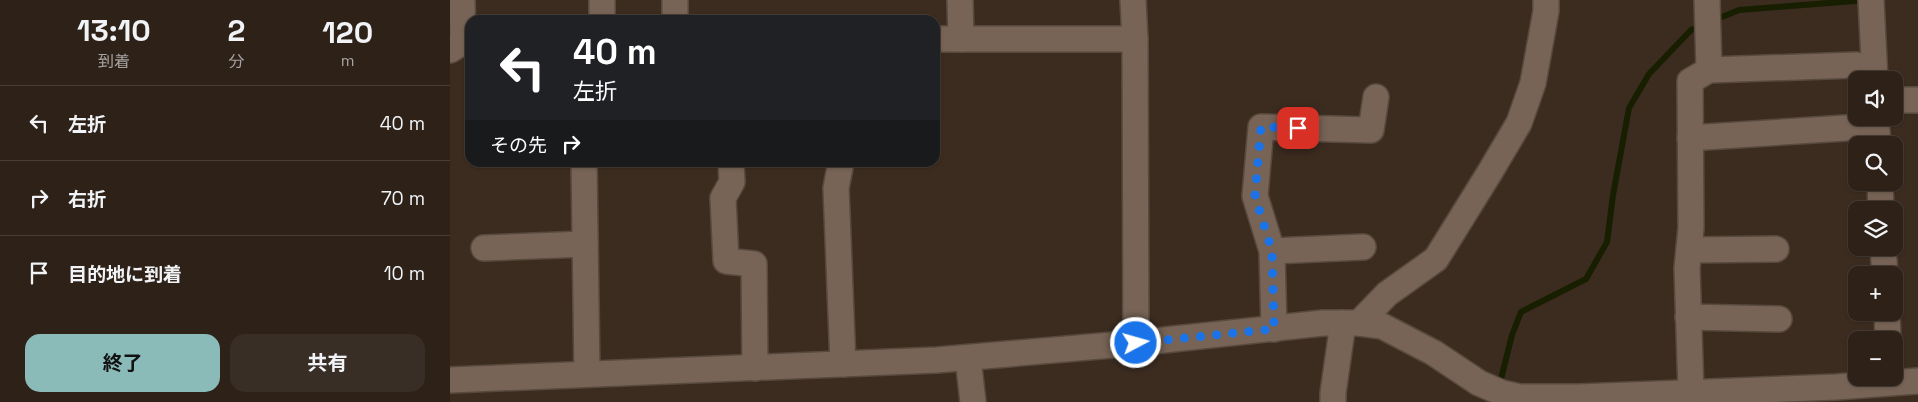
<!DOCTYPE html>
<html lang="ja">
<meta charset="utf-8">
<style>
:root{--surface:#2d2118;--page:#392e25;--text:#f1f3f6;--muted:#a7a3a2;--line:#483e37;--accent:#8bbbb9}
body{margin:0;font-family:"Space Grotesk","Noto Sans JP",sans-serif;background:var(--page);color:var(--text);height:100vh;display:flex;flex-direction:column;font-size:19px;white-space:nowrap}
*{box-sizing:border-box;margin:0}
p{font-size:16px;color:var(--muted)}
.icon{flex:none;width:28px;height:28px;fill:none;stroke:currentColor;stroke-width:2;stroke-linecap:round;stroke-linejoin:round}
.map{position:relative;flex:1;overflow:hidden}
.details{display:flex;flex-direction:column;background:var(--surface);width:450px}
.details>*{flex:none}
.banner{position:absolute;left:15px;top:15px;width:475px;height:152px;border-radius:15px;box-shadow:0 1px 4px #0004,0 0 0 1px var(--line);background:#202124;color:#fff;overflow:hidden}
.buttons{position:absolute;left:1398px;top:71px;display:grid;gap:10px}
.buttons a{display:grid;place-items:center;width:55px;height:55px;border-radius:10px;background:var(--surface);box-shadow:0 1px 4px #0004,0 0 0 1px var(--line);font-size:25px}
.pin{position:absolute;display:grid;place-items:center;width:42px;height:42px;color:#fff;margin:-21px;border-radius:10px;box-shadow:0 2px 8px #0006}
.me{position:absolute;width:55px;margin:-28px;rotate:84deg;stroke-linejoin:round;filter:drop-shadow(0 0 4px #0008)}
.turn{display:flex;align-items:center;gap:18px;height:105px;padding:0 25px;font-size:22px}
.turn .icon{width:65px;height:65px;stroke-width:2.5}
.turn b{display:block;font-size:35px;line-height:42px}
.then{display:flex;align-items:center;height:48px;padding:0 25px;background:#0003;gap:10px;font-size:19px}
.eta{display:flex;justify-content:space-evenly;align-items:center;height:85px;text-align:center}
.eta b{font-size:30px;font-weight:700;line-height:35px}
.action{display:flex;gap:10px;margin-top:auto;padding:10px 25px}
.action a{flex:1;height:58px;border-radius:15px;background:var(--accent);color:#111;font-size:20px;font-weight:700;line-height:58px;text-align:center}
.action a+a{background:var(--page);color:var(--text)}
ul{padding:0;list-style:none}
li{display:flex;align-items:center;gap:15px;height:75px;padding:0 25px;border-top:1px solid var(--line)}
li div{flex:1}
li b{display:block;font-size:19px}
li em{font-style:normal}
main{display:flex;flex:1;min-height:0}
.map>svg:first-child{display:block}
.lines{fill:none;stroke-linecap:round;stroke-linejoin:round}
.stream{stroke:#171f00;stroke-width:6}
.street-casing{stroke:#57493e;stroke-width:28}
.street{stroke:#776456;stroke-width:25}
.route{stroke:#1a73e8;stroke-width:9;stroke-dasharray:0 16.2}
</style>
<main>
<section class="details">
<div class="eta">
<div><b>13:10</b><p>到着</p></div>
<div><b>2</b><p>分</p></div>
<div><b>120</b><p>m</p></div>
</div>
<ul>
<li><svg class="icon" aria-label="left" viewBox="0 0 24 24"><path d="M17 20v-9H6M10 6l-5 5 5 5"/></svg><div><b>左折</b></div><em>40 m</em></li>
<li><svg class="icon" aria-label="right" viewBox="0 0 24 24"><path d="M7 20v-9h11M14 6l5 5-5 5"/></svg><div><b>右折</b></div><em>70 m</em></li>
<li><svg class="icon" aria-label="arrive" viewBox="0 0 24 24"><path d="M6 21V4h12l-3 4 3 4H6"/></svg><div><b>目的地に到着</b></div><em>10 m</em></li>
</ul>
<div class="action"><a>終了</a><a>共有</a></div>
</section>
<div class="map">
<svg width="1468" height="402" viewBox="0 0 1468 402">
<rect width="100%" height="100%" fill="#3c2c20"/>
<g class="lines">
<g class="stream">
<path d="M1262 21 1289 10 1417 0"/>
<path d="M1049 387 1062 335 1071 312 1136 279 1157 242 1163 195 1179 108 1199 74 1241 30 1253 25"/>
</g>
<g class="street-casing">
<g id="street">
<path d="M225 0V20"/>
<path d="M510 0 511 39"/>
<path d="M683 0 685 39 686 343"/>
<path d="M1257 0 1259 70"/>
<path d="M1421 0 1425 80"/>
<path d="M152 20V0"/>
<path d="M485 39H685"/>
<path d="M0 50 13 42 12 0"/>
<path d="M1444 100H1468"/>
<path d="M1426 118 1428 145"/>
<path d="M1240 138 1411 127"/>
<path d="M134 162 137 374"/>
<path d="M281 162 282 182 273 198 276 261 304 264 305 368"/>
<path d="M391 162 386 188 393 364"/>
<path d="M1430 182 1431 210"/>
<path d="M34 248 135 244"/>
<path d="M1433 248 1435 275"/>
<path d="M1239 250 1326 249"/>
<path d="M822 251 913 247"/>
<path d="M1437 312 1438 340"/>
<path d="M1238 317 1329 319"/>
<path d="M909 323 937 294 986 259 1040 172 1069 123 1083 83 1096 11V0"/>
<path d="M824 329 822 251 805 196 811 127 921 130 926 97"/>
<path d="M518 358 523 402"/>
<path d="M0 380 487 360 686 343 873 323H909L932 326 984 353 1029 383 1052 393 1070 397H1128L1386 387 1468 381"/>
<path d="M1241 392 1237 268 1241 228 1240 81 1259 70 1406 65"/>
<path d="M883 402V393L893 323"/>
</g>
</g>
<use href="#street" class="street"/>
</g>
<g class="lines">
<path class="route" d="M686 343 824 329 822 251 805 196 811 127 848 128"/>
</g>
</svg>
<div class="buttons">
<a><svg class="icon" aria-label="sound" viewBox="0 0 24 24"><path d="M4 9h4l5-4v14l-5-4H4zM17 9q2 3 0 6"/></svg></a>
<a><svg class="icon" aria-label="search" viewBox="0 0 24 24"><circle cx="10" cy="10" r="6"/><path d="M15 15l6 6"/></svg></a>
<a><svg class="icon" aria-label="layers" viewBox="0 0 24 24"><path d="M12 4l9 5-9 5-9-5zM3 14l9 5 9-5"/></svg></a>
<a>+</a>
<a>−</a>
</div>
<div class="pin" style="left:848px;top:128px;background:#d93025"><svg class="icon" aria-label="arrive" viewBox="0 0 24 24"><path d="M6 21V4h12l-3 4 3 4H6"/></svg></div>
<svg class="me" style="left:686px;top:343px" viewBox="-20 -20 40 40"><circle r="17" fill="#1a73e8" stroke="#fff" stroke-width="3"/><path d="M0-11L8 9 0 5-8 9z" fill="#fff"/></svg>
<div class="banner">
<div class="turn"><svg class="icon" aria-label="left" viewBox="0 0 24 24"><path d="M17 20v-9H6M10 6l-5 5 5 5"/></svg><div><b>40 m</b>左折</div></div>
<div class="then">その先<svg class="icon" aria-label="right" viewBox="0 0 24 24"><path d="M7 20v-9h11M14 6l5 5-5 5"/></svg></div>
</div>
</div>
</main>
